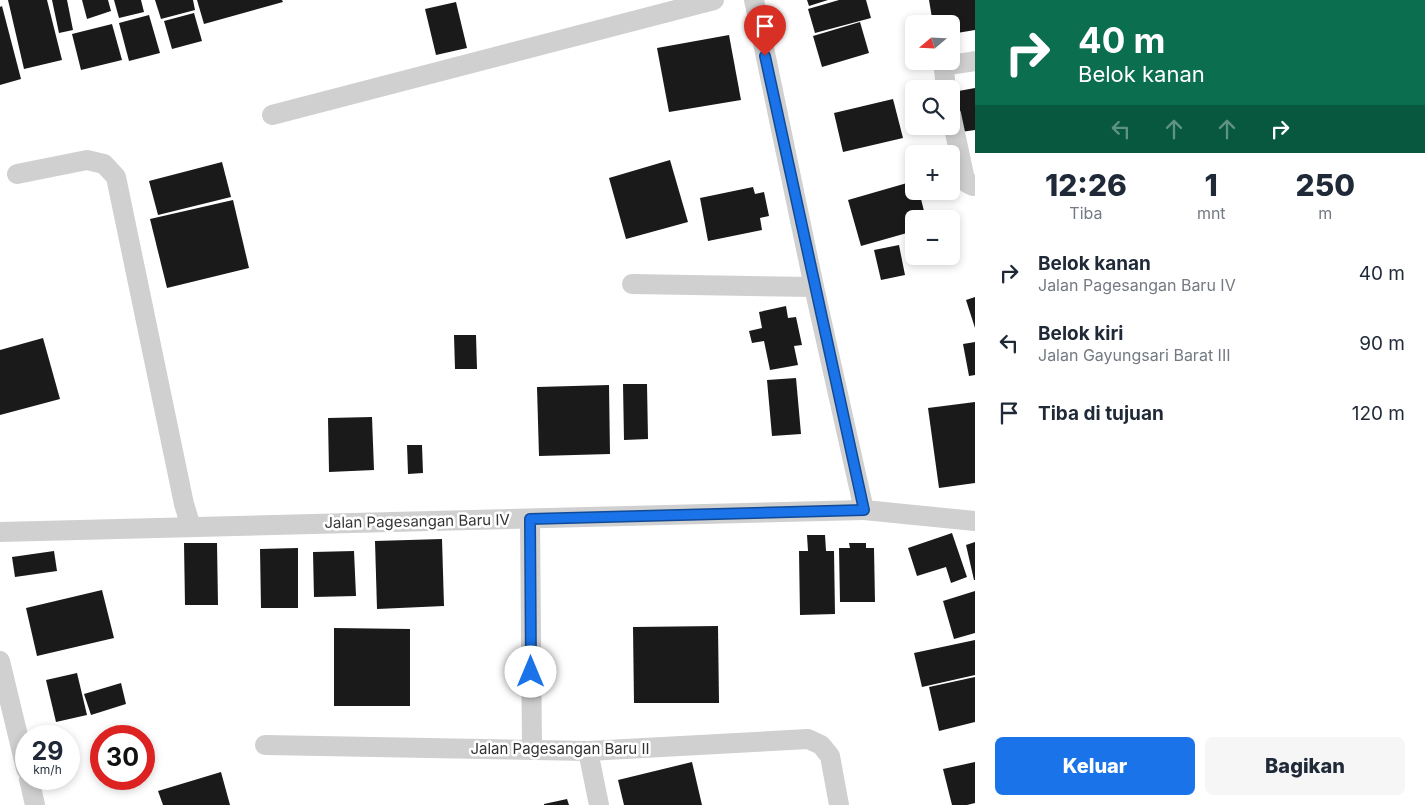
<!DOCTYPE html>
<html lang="id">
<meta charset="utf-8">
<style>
:root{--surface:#fff;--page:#f6f6f7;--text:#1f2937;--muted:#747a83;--accent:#1a73e8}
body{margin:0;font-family:Inter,sans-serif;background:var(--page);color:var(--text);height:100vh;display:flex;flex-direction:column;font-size:19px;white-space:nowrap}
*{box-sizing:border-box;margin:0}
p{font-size:16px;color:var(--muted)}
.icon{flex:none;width:28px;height:28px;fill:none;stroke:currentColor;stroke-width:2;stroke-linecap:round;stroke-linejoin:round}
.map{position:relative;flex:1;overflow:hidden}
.details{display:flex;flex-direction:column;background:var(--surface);width:450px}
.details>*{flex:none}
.banner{background:#0b6e4f;color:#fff;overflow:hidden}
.needle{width:32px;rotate:251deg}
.tools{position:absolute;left:905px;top:15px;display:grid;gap:10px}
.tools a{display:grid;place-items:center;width:55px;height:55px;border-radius:8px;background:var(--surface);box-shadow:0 2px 8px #0003;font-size:25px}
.speed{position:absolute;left:15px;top:725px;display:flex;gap:10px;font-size:25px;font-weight:700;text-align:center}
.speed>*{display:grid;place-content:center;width:65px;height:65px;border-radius:50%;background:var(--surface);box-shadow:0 2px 8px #0003;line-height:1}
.speed small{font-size:12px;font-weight:400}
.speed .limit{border:8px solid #d22;background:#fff;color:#111}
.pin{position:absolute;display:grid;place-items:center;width:42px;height:42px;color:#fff;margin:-51px -21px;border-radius:50% 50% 50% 0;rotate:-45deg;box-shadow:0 0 5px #0007}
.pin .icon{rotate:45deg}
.me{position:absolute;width:55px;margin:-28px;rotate:0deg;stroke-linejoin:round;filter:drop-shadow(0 0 4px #0008)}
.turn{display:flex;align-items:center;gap:18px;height:105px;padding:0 20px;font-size:22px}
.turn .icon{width:65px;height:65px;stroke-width:2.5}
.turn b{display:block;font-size:35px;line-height:42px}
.lanes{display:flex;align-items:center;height:48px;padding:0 20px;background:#0003;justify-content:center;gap:25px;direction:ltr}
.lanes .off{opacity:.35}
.eta{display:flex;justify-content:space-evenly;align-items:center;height:85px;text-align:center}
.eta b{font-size:30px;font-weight:800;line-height:35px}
.cta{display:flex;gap:10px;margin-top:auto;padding:10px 20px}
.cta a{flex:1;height:58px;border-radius:8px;background:var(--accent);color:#fff;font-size:20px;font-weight:800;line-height:58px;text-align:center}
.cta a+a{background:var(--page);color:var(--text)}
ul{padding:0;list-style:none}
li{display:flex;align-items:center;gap:15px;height:70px;padding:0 20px}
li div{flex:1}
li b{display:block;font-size:19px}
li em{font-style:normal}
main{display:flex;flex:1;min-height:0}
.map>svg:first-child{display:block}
.building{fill:#1a1a1a}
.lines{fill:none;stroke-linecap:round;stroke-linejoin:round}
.minor{stroke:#d0d0d0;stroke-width:20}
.route-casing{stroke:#114b97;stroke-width:12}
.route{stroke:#1a73e8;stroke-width:9}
.labels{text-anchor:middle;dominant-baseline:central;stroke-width:5;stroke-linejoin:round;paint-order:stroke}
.street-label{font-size:15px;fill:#333;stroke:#fff}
</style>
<main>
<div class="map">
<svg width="975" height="805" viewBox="0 0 975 805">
<rect width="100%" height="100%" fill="#fff"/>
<g class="building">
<path d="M8 0H47L62 60 24 69Z"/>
<path d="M52 0H67L73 30 59 33Z"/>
<path d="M82 0H108L111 11 87 19Z"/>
<path d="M114 0H141L144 12 119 18Z"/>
<path d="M155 0H193L195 10 161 19Z"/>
<path d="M197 0H282L283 2 204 24Z"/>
<path d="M807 0H828L809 6Z"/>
<path d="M839 0H866L871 18 815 33 808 9Z"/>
<path d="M929 0H975V30L951 34V24H933Z"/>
<path d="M456 2 467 48 436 55 425 9Z"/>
<path d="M2 6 21 79 0 85V7Z"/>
<path d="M194 13 202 41 172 49 164 21Z"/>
<path d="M149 15 160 53 129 61 119 23Z"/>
<path d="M860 22 869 53 822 67 813 36Z"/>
<path d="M112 24 122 60 81 70 72 34Z"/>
<path d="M729 35 741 100 669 112 657 48Z"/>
<path d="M975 88V130L961 132 953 92Z"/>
<path d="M893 99 903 138 843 152 834 113Z"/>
<path d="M670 160 688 222 626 239 609 178Z"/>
<path d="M222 162 231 197 158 215 149 181Z"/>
<path d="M914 181V191H919L926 219H914V231L861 246 848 200Z"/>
<path d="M753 187 755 194 764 192 769 216 760 218 762 230 708 241 700 198Z"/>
<path d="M233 200 249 268 167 288 150 219Z"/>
<path d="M899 245 905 275 881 280 874 250Z"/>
<path d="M975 297V328L966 300Z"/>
<path d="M786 306 788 318 796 317 802 345 794 346 798 365 770 370 764 341 752 343 749 331 762 328 759 312Z"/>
<path d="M454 335H476L477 369H455Z"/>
<path d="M43 338 60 399 0 415V350Z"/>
<path d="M975 342V375L969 376 963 344Z"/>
<path d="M796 378 801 434 772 436 767 380Z"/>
<path d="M623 384H647L648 439 624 440Z"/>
<path d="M609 385 610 454 539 456 537 387Z"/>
<path d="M975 402V483L939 488 928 408Z"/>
<path d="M372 417 374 470 329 472 328 418Z"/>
<path d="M407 445H422L423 473 408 474Z"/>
<path d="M952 533 967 577 951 583 946 567 917 576 908 548Z"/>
<path d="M807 535H825L826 551H834L835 614 800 615 799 551H808Z"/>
<path d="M442 539 444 606 377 609 375 541Z"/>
<path d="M975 542V580H974L966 545Z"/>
<path d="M184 543H217L218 605H185Z"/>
<path d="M849 543H866V548H874L875 602H840L839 548H850Z"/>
<path d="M298 548V608H261L260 549Z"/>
<path d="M54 551 57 571 15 577 12 557Z"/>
<path d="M354 551 356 596 314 597 313 552Z"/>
<path d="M102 590 114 638 37 656 26 608Z"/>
<path d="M975 591V633L954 639 943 601Z"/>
<path d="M718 626 719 703H634L633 627Z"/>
<path d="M334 628 410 629V706H334Z"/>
<path d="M975 640V675L922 687 914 653Z"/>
<path d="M77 673 87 715 56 722 46 680Z"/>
<path d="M975 677V722L939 731 929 687Z"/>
<path d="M121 683 126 704 91 715 84 694Z"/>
<path d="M692 762 702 805H624L618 780Z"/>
<path d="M975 762V803L967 805H952L943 769Z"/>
<path d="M221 772 230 805H163L158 791Z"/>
<path d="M567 799 569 805H544V804Z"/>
</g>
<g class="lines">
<g class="minor">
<path d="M754 0 814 287 864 510 975 521"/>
<path d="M946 89 944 70 950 65 975 61"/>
<path d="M951 114 964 175 967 183 973 186"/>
<path d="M272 115 714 0"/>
<path d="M17 174 87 160 104 164 116 177 184 504 191 527"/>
<path d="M632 284 814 287"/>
<path d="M530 519 532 749"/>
<path d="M0 532 864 510"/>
<path d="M0 661 26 769"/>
<path d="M265 745 588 751 808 739 821 745 830 756 839 805"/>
<path d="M588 751 599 805"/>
<path d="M29 779 35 805"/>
</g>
</g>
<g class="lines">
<g class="route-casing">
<path id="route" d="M531 672 530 519 864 510 765 56"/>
</g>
<use href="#route" class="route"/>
</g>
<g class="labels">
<g class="street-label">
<text transform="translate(417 521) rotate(-1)">Jalan Pagesangan Baru IV</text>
<text x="560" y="748">Jalan Pagesangan Baru II</text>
</g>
</g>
</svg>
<div class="tools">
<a><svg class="needle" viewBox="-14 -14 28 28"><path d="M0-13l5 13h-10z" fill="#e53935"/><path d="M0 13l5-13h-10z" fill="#747a83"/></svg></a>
<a><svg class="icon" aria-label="search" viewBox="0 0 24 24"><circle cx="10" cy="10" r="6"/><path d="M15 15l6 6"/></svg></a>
<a>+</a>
<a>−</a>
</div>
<div class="speed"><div>29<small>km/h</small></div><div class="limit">30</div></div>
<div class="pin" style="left:765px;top:56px;background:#d93025"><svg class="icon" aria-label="arrive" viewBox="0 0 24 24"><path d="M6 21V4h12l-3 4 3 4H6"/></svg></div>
<svg class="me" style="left:531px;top:672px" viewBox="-20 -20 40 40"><circle r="19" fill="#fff"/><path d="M0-13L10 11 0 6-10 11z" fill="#1a73e8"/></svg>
</div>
<section class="details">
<div class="banner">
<div class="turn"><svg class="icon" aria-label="right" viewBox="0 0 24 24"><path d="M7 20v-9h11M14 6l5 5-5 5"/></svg><div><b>40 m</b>Belok kanan</div></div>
<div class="lanes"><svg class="icon off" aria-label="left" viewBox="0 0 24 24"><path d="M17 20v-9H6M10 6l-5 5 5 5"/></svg><svg class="icon off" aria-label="ahead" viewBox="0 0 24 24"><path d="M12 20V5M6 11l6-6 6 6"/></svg><svg class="icon off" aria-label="ahead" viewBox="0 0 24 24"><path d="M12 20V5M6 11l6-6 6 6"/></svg><svg class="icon" aria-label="right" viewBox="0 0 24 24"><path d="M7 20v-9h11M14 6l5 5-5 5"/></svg></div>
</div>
<div class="eta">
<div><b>12:26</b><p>Tiba</p></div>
<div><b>1</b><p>mnt</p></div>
<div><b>250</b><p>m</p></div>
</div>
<ul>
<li><svg class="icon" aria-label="right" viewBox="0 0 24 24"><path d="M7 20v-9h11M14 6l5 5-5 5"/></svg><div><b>Belok kanan</b><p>Jalan Pagesangan Baru IV</p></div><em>40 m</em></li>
<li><svg class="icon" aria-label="left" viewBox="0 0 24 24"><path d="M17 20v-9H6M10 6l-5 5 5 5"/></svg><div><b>Belok kiri</b><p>Jalan Gayungsari Barat III</p></div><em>90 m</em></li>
<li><svg class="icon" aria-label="arrive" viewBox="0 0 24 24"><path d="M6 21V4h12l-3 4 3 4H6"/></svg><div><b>Tiba di tujuan</b></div><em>120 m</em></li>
</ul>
<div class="cta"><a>Keluar</a><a>Bagikan</a></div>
</section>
</main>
